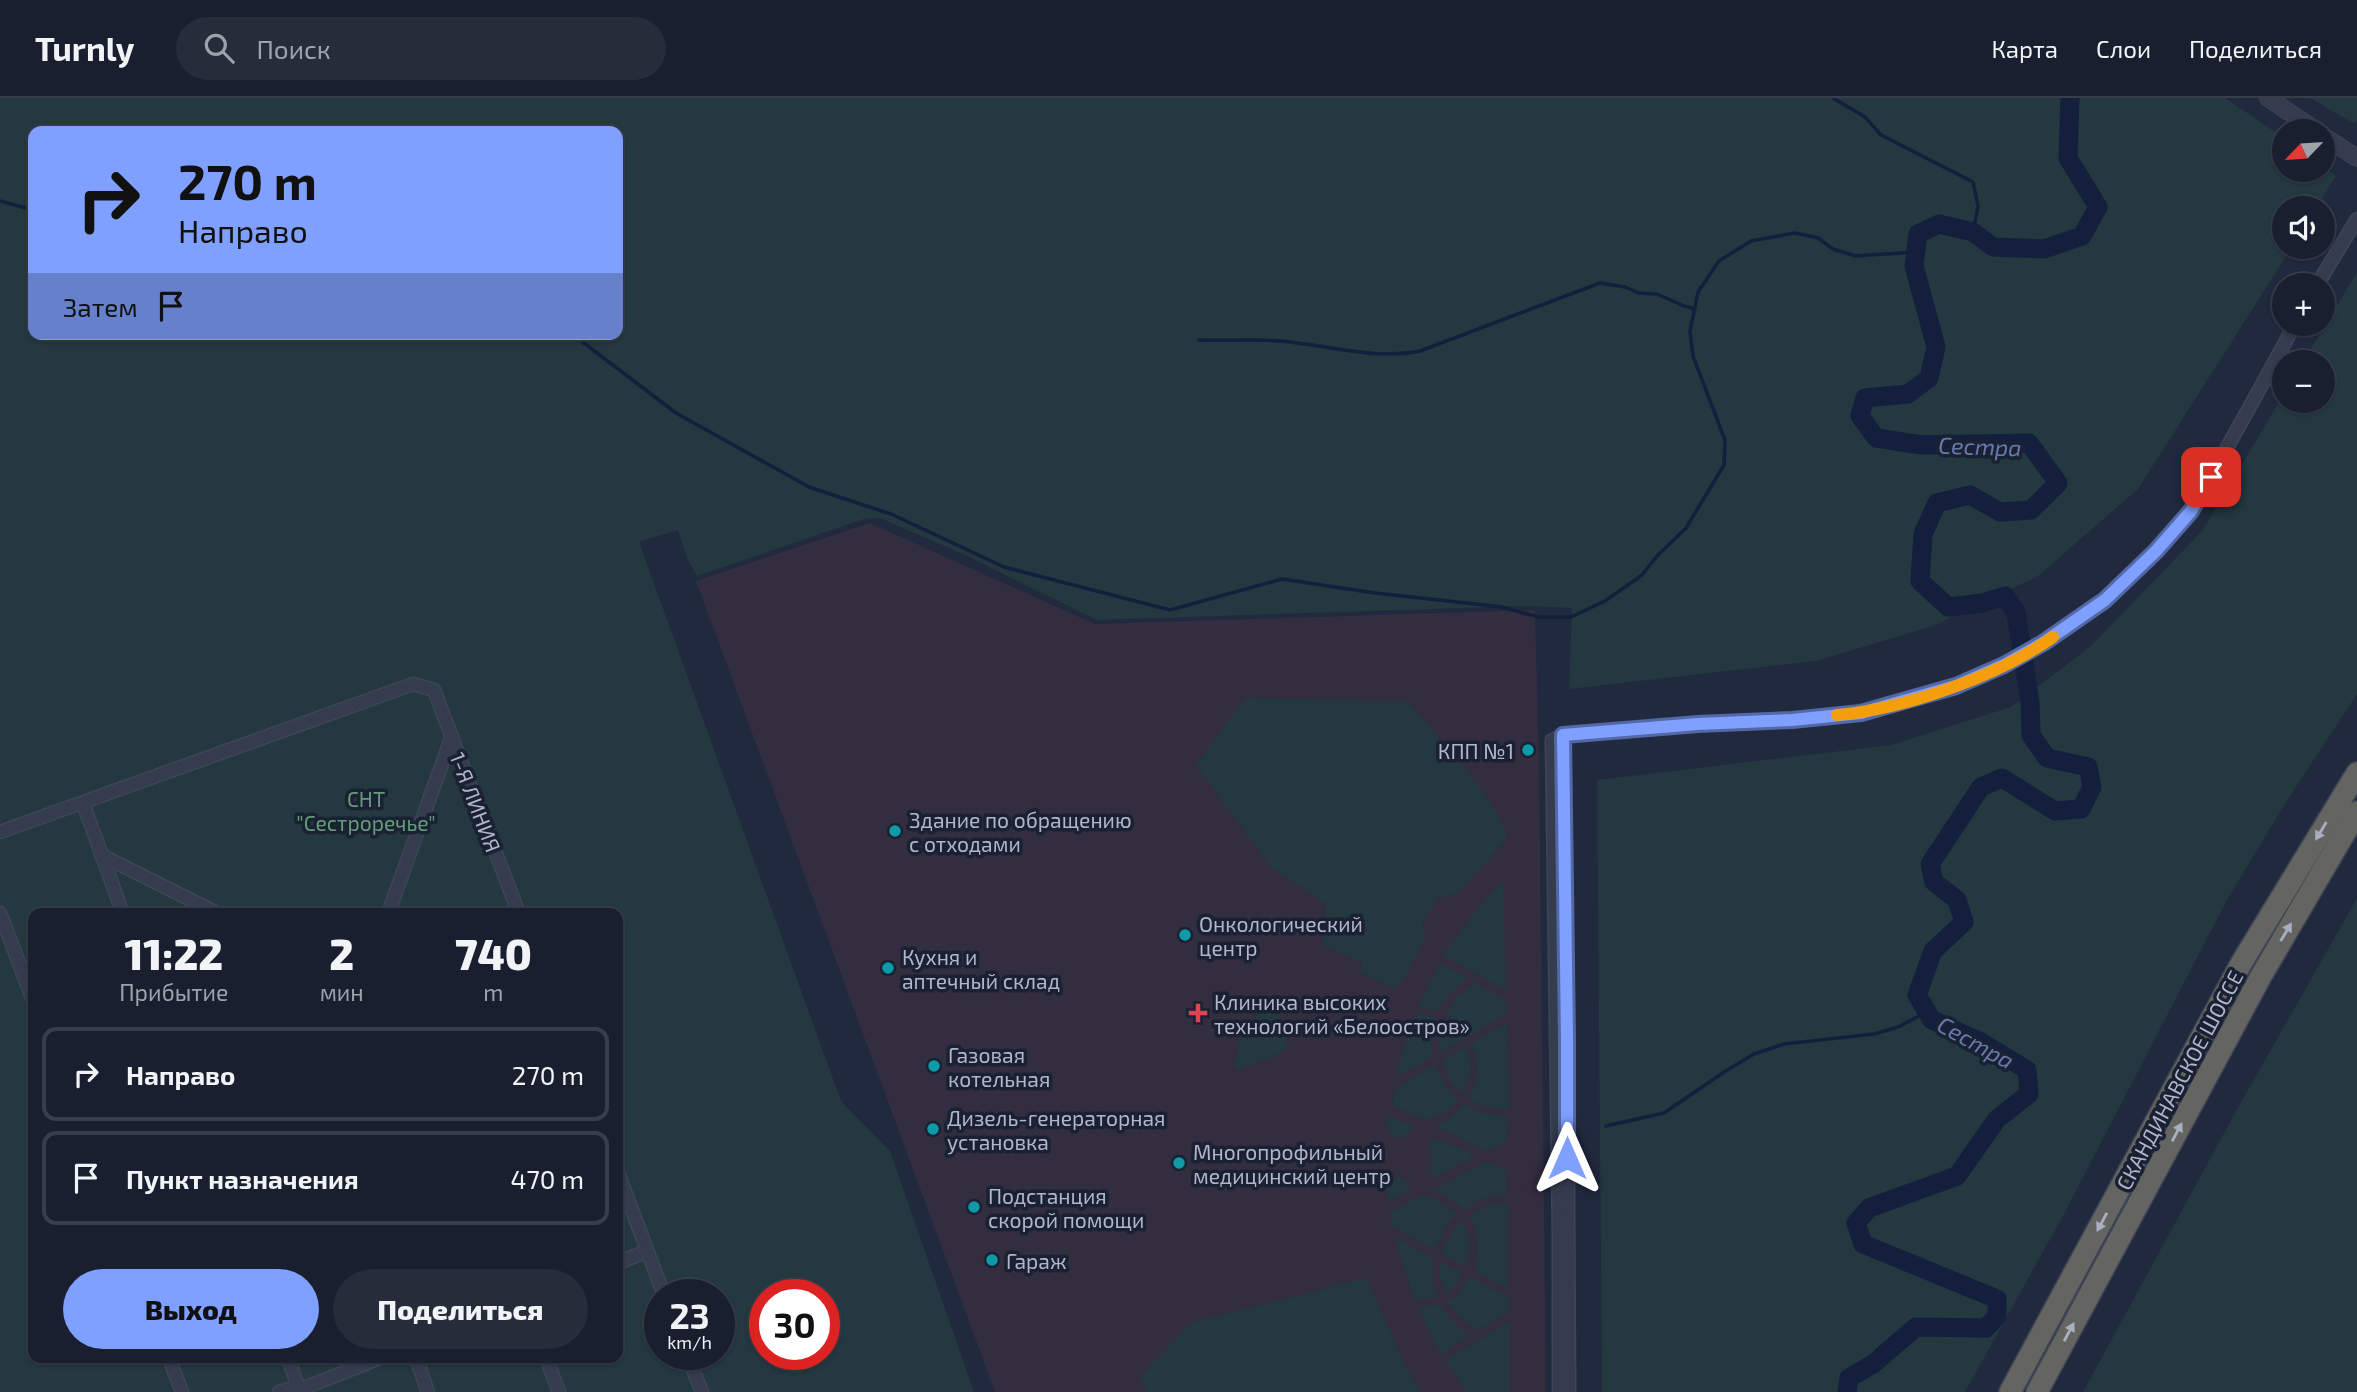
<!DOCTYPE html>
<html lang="ru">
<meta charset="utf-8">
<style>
:root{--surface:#191f2e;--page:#262c3a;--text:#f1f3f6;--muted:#9fa2aa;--line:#373d4a;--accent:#80a0ff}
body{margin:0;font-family:"Exo 2",sans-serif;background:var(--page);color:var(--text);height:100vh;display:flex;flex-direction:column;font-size:26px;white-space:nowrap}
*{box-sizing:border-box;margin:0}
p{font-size:23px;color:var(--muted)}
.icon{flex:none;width:38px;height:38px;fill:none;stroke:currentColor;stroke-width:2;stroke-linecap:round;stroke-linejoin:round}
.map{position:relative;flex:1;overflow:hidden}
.side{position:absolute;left:28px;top:810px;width:595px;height:455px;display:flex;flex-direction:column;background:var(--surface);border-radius:14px;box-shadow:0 2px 5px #0004,0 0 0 2px var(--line)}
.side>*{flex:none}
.guide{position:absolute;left:28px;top:28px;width:595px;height:214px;border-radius:14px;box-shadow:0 2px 5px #0004,0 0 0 2px var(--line);background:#80a0ff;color:#111;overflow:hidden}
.needle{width:46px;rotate:245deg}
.fabs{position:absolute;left:2272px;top:21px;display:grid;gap:14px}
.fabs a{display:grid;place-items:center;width:63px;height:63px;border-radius:50%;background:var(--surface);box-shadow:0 2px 5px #0004,0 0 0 2px var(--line);font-size:35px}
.speed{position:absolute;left:644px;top:1181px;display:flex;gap:14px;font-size:35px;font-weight:700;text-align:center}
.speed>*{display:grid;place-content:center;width:91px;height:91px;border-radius:50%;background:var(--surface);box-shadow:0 2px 5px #0004,0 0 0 2px var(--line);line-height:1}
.speed small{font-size:18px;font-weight:400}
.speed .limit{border:10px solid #d22;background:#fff;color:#111}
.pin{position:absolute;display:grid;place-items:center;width:60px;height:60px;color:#fff;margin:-30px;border-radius:14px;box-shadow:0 4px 10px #0006}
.me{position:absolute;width:77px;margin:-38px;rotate:0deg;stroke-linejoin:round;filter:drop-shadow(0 0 5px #0008)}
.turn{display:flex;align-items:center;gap:24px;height:147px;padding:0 35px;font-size:32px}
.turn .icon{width:91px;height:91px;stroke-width:2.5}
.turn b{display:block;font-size:49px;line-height:60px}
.then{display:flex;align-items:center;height:66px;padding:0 35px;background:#0003;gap:14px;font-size:26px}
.eta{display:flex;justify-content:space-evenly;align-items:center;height:119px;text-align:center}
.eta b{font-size:42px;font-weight:800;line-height:49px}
.primary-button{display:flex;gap:14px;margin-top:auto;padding:14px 35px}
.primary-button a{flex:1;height:80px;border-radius:42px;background:var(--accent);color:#111;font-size:28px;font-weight:800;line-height:80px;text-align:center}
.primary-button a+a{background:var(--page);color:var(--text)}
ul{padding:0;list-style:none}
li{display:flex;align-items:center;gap:21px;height:94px;margin:0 14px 10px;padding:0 21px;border:4px solid var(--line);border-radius:14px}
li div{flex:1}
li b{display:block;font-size:26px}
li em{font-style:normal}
header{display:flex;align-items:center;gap:42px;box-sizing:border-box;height:98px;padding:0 35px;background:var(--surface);border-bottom:2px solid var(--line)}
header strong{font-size:33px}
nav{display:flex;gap:38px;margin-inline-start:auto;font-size:24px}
.search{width:490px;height:63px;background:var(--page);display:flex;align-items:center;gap:18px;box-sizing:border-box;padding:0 24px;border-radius:38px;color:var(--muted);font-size:26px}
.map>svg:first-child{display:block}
.medical{fill:#322d3f}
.green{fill:#23383f;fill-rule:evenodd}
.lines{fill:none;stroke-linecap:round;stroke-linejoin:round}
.stream{stroke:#131f3d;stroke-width:3.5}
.river{stroke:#131f3d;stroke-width:19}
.minor-casing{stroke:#3e4557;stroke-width:15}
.tertiary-casing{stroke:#3e4557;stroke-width:18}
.trunk-casing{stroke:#3d4456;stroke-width:24}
.minor{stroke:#353c4e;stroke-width:12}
.tertiary{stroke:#353c4e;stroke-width:16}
.trunk{stroke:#646460;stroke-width:21}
.oneway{fill:#a8afbf}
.route-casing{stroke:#5368a6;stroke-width:18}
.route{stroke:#80a0ff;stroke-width:12}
.slow{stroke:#f59e0b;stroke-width:12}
.culture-dot{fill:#0f9aa8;stroke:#1a2133;stroke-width:2.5}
.health-dot{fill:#e0444e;stroke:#1a2133;stroke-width:2.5}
.labels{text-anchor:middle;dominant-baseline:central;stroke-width:7;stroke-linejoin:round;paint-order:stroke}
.poi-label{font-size:21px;fill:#b0b7ca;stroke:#1a2133;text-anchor:start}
.park-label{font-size:21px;fill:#659d79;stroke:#1a2133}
.street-label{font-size:21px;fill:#b0b7ca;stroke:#1a2133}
.water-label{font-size:23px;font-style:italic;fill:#667bac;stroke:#1a2133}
</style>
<header>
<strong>Turnly</strong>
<div class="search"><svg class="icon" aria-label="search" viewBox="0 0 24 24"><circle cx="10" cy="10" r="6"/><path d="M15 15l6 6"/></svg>Поиск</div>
<nav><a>Карта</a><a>Слои</a><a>Поделиться</a></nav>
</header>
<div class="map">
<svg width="2357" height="1294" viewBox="0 0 2357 1294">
<rect width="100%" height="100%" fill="#21293e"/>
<path class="medical" d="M870 425 1095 526 1535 512 1539 664 1546 1294H995L696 483Z"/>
<g class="green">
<path d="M0 0H2225L2284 40V72H2322V68L2336 78 2316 110H2284V149H2292L2138 391 2038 478 1933 528 1816 563 1569 591 1572 510 1524 508 1096 522 963 456 880 420 864 421 697 478 687 460 678 432 639 444 841 1003 890 1053 974 1294H0ZM33 33H618V236H33ZM33 816H618V1260H33ZM660 1197H719V1256H660ZM765 1197H824V1256H765Z"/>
<path d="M2310 0H2357V22L2353 25Z"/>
<path d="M2357 174V596L2286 704 2227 802 2064 1116 1965 1294H1602L1597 682 1891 647 2011 609 2091 548 2202 433 2284 296V303H2322V264H2303Z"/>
<path d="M1245 600 1408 604C1433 633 1501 706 1507 740L1459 794 1438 800 1422 825 1426 837 1403 883 1394 890 1360 874 1362 864 1323 848 1326 805 1271 769 1196 667Z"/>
<path d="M1502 784 1503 786 1506 892 1445 859 1444 856 1479 809Z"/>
<path d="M2357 800V1294H2083L2235 1015Z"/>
<path d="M1442 866 1467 880 1450 895 1437 913 1418 909 1438 867Z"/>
<path d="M1475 885 1505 902 1506 915 1468 939 1460 927 1446 916 1456 899Z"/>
<path d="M1268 912C1284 919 1284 934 1287 950L1272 959 1239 972 1234 967C1237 949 1249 916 1268 912Z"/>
<path d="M1416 917 1435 919 1431 945 1433 959 1396 979 1405 945Z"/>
<path d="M1443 923 1453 929 1462 942 1439 955V938Z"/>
<path d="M1507 925 1509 1012 1482 1008 1469 1000C1479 981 1479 965 1472 945Z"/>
<path d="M1467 948 1471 971 1463 996 1450 983 1442 963Z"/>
<path d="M1434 967 1447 991 1458 1002C1432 1030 1423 1022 1392 1007L1395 991Z"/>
<path d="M1465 1006 1482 1015 1508 1019 1507 1042 1487 1053 1435 1027 1446 1023Z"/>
<path d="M1391 1019 1411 1027 1409 1036 1396 1041 1387 1031 1388 1020Z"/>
<path d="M1435 1040 1472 1056 1473 1059 1435 1079 1429 1073C1434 1062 1434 1056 1428 1046Z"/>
<path d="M1486 1064 1506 1073V1096L1479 1102 1464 1112 1454 1102 1434 1092Z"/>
<path d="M1399 1077 1403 1081 1409 1083V1092L1390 1103 1388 1101 1386 1090Z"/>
<path d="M1422 1097 1433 1100 1457 1116 1447 1126 1435 1152 1393 1129 1390 1115Z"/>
<path d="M1508 1105V1191L1474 1172C1479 1153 1480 1135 1469 1117L1491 1106Z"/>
<path d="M1462 1122C1471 1139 1471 1151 1466 1168L1441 1156 1449 1139Z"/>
<path d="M1395 1139 1433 1160V1183L1437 1199 1414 1202Z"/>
<path d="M1440 1164 1463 1176 1455 1188 1445 1194 1440 1178Z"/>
<path d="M1471 1179 1509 1201V1213L1477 1232 1457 1217 1447 1203 1457 1197Z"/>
<path d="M1366 1180 1408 1273 1421 1294H1147L1140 1280 1191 1225Z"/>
<path d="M1440 1206 1449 1220 1469 1238 1442 1255 1439 1253 1418 1210Z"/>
<path d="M1510 1223V1294H1467L1446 1262Z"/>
</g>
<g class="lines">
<g class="stream">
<path d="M1833 0 1865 19 1881 37 1973 84 1978 108 1973 134"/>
<path d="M0 103 33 112"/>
<path d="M572 236 676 315 809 389 891 416 1004 469 1170 512 1282 481 1375 495 1502 509 1538 519H1571L1605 503 1642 477 1657 458 1686 430 1724 367 1725 342 1693 258 1690 233 1698 194 1719 163 1751 143 1795 135 1818 140 1833 151 1855 158 1915 154"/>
<path d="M1199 242C1225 243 1253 241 1280 243 1327 247 1373 262 1420 253L1600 185 1625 189 1639 195 1657 196 1684 208 1695 211"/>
<path d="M1606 1028 1664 1015 1724 974 1754 956 1784 946 1874 936 1898 929 1927 914"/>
</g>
<path class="river" d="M1847 1294 1849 1280 1873 1266 1916 1229 1986 1230 1997 1218V1201L1863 1146 1856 1125 1869 1110 1957 1078 1997 1021 2029 996 2027 972 1981 944 1932 922 1917 897 1933 853 1964 824 1957 802 1934 784 1930 766 1981 689 2002 680 2055 713 2081 711 2092 689 2088 669 2047 660 2031 637 2030 604 2016 514 2005 498 1982 505 1948 509 1920 483 1923 436 1937 405 1970 397 2000 414 2031 412 2058 385 2029 345 1922 347 1876 340 1860 318 1865 300 1908 296 1929 280 1936 249 1914 168 1918 136 1939 126 1973 134 1993 149 2044 151 2082 138 2098 109 2068 60 2070 0"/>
<g class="minor-casing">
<g id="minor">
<path d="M2317 187 2357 121"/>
<path d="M1563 637 1567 942 1569 1294"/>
<path d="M83 705 123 816"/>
<path d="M0 734 413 586 434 592 519 816"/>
<path d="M101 757 219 816"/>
<path d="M0 815 33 902"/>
<path d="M388 816 452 638"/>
<path d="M618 1075 664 1197"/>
<path d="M618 1165 647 1153"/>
<path d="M687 1256 702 1294"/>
<path d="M169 1260 182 1294"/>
<path d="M288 1260 300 1294"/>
<path d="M416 1260 428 1294"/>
<path d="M546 1260 559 1294"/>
<path d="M279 1294 289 1291 299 1292 380 1260"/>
<path d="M1559 1294V1136L1552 642 1563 637C1615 633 1668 628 1721 625 1767 623 1817 624 1863 614 1990 588 2110 519 2189 415 2203 397 2213 375 2224 355 2248 312 2272 269 2295 226"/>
</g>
</g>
<g class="tertiary-casing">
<g id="tertiary">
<path d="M2268 0 2317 33"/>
<path d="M2322 37 2357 60"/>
</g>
</g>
<g class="trunk-casing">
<g id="trunk">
<path d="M2010 1294 2242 864 2357 675"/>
<path d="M2037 1294 2261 878 2357 714"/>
</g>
</g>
<use href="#minor" class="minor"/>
<use href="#tertiary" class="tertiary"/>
<use href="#trunk" class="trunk"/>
</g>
<defs><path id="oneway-solid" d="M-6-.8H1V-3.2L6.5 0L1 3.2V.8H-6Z" transform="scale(1.75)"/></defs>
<g class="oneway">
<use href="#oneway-solid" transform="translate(2321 733) rotate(121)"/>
<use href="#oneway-solid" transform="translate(2286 834) rotate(-59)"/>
<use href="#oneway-solid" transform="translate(2177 1034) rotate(-62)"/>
<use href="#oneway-solid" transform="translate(2102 1124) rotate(118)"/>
<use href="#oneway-solid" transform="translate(2069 1234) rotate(-62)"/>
</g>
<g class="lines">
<g class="route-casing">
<path id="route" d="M1567 1060V942L1563 637 1698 626 1792 622 1861 615 1956 588 2004 567 2043 545 2105 502 2156 453 2191 413 2211 379"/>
</g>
<use href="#route" class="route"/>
<path class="slow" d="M1837 617C1905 611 1998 578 2053 539"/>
</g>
<g class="culture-dot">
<circle cx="1528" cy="652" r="7"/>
<circle cx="895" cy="733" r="7"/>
<circle cx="1185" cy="837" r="7"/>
<circle cx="888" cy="870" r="7"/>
<circle cx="934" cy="968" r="7"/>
<circle cx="933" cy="1031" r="7"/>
<circle cx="1179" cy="1065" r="7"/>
<circle cx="974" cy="1109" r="7"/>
<circle cx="992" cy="1162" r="7"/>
</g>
<path class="health-dot" d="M1194.5 904.5h7v7h7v7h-7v7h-7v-7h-7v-7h7z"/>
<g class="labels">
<g class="poi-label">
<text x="1514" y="652" text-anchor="end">КПП №1</text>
<text x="909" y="721">Здание по обращению<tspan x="909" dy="24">с отходами</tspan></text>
<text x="1199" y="825">Онкологический<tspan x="1199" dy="24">центр</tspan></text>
<text x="902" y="858">Кухня и<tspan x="902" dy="24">аптечный склад</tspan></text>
<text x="1214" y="903">Клиника высоких<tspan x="1214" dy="24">технологий «Белоостров»</tspan></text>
<text x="948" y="956">Газовая<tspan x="948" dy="24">котельная</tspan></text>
<text x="947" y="1019">Дизель-генераторная<tspan x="947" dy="24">установка</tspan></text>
<text x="1193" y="1053">Многопрофильный<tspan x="1193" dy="24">медицинский центр</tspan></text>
<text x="988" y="1097">Подстанция<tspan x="988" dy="24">скорой помощи</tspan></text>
<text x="1006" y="1162">Гараж</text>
</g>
<g class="park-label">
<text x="366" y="700">СНТ<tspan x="366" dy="24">"Сестроречье"</tspan></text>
</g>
<g class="street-label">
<text transform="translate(476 704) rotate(69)">1-Я ЛИНИЯ</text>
<text transform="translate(2179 982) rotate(-62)">СКАНДИНАВСКОЕ ШОССЕ</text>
</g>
<g class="water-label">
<text transform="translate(1980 348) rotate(2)">Сестра</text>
<text transform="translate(1976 944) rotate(29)">Сестра</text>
</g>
</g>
</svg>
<div class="fabs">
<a><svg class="needle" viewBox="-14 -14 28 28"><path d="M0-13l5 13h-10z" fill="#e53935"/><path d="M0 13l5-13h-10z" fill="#9fa2aa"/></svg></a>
<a><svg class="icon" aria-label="sound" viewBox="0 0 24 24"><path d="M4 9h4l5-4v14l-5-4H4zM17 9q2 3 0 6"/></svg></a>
<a>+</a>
<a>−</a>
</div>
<div class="speed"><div>23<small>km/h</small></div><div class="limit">30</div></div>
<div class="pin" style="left:2211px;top:379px;background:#d93025"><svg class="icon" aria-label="arrive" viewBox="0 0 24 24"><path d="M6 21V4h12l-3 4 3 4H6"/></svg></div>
<svg class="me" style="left:1567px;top:1060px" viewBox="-20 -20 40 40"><path d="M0-17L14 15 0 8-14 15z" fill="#80a0ff" stroke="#fff" stroke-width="4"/></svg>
<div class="guide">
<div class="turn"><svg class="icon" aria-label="right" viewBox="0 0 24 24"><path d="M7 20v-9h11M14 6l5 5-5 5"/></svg><div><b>270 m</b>Направо</div></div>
<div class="then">Затем<svg class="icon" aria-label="arrive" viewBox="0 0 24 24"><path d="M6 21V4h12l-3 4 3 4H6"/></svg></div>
</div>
<section class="side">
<div class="eta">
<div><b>11:22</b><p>Прибытие</p></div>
<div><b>2</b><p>мин</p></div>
<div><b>740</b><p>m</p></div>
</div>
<ul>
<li><svg class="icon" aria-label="right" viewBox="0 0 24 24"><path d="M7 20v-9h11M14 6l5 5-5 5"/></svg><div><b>Направо</b></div><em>270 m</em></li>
<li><svg class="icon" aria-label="arrive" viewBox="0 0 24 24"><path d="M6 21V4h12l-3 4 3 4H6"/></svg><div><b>Пункт назначения</b></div><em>470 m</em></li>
</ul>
<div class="primary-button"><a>Выход</a><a>Поделиться</a></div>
</section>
</div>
